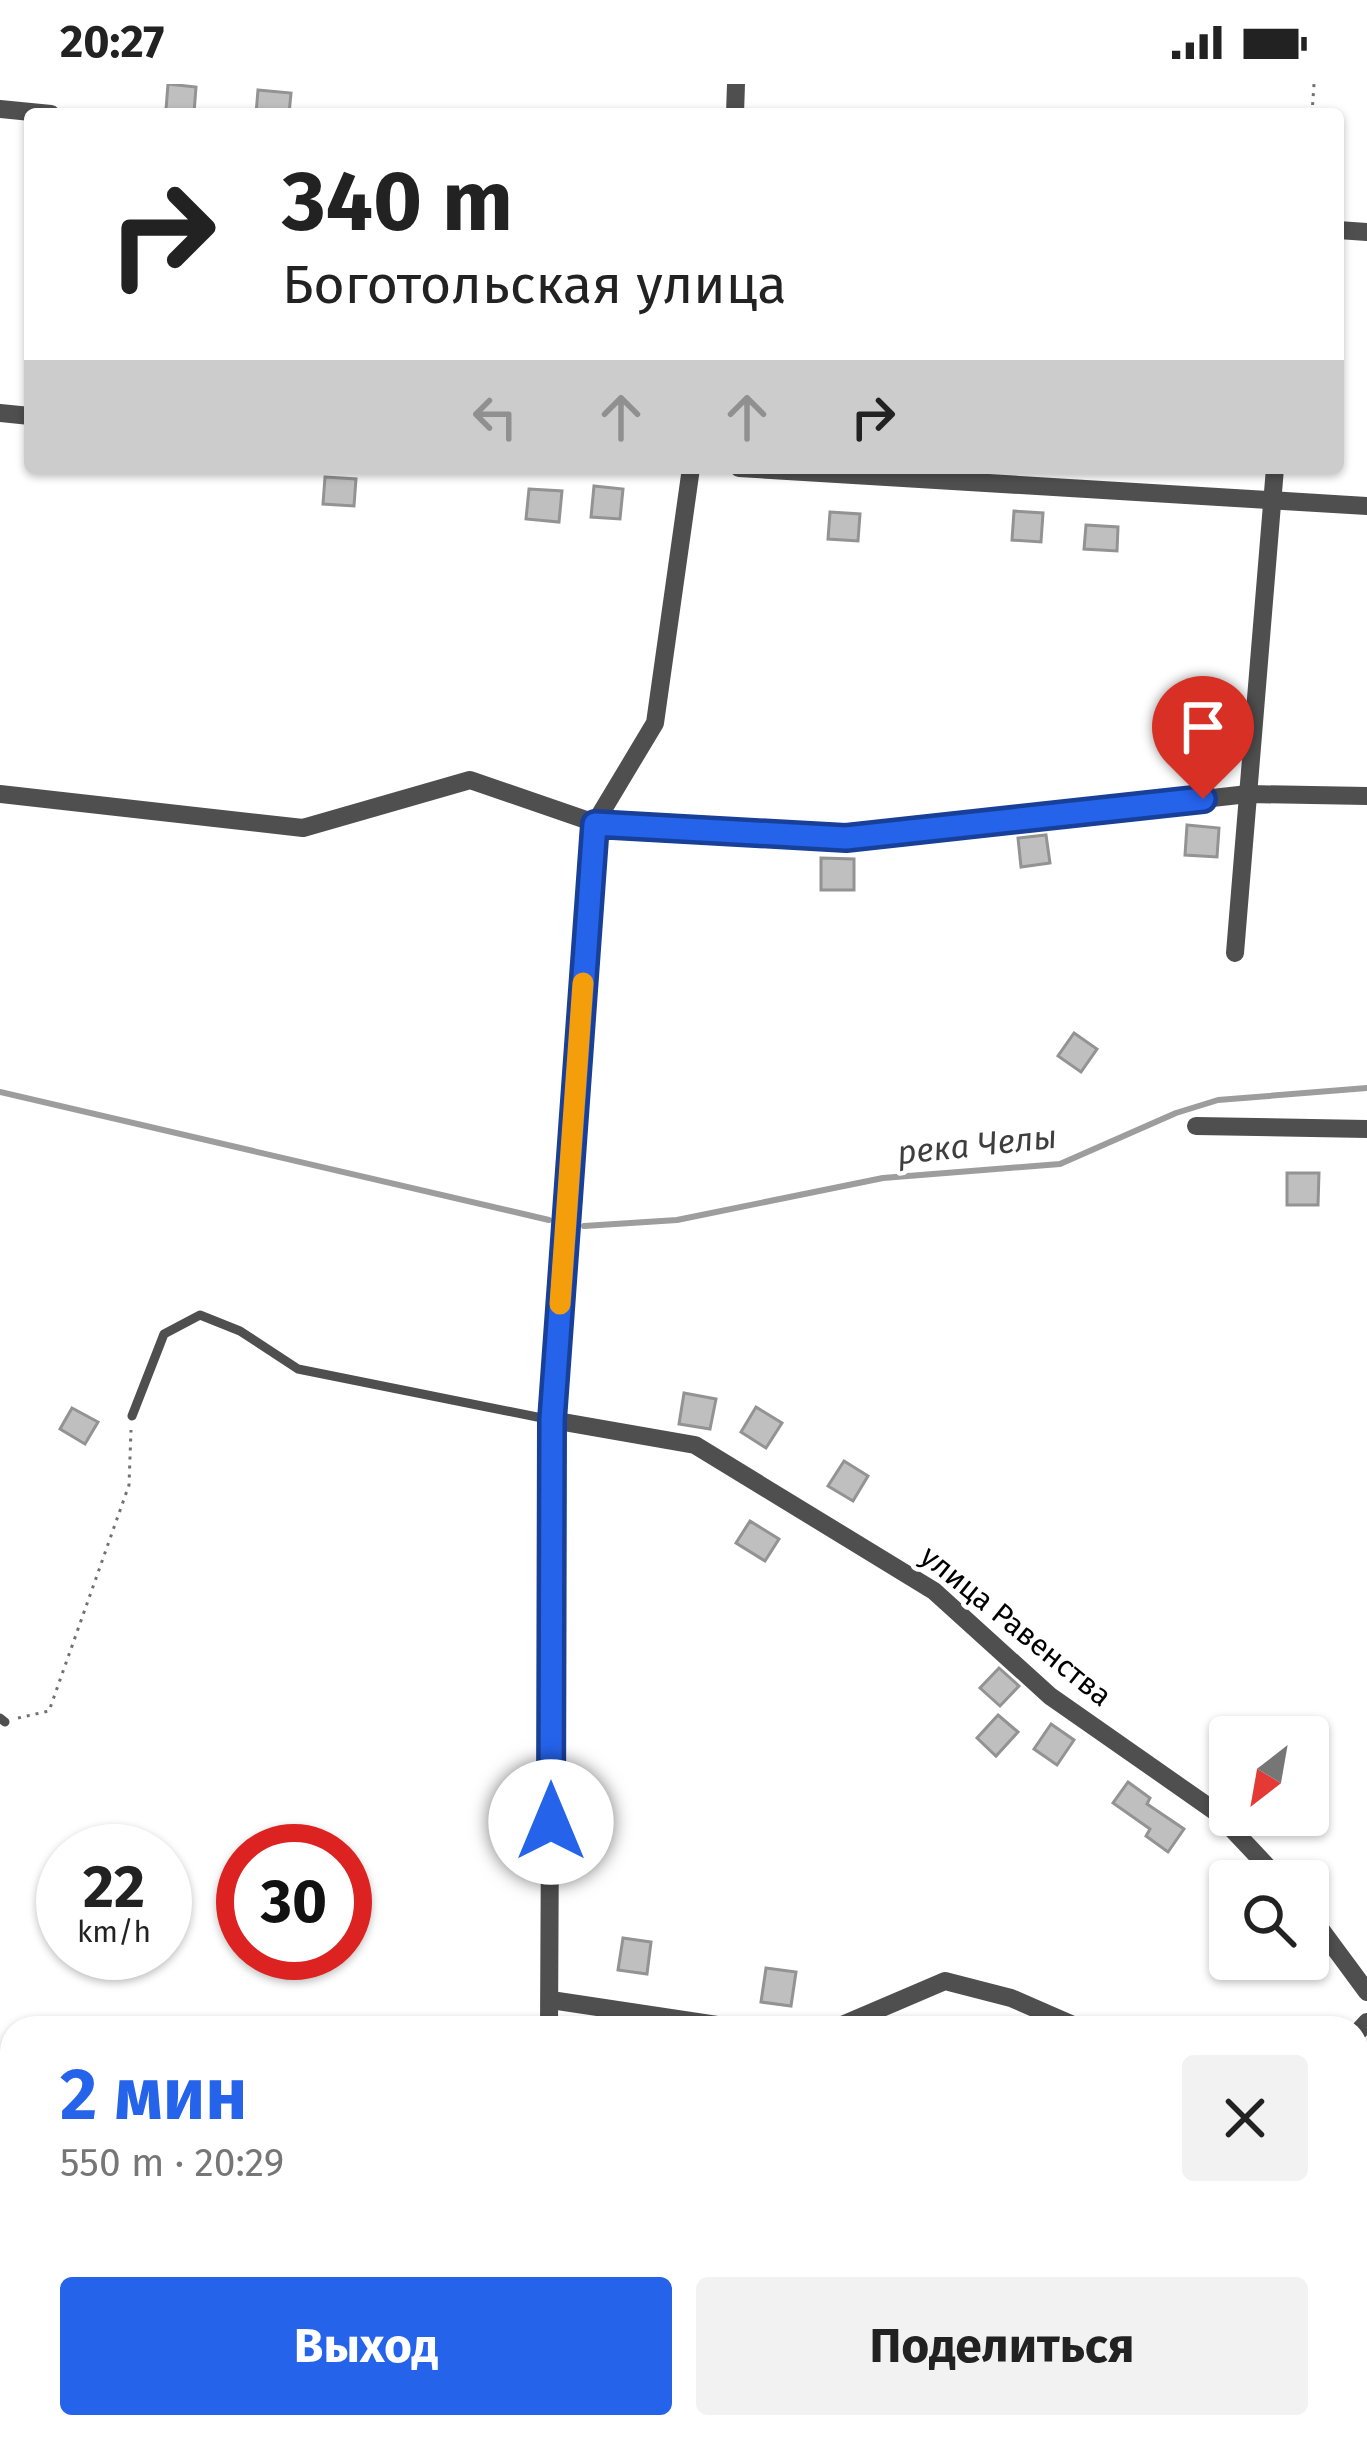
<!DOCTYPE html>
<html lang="ru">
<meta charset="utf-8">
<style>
:root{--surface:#fff;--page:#f2f2f2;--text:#222;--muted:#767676;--accent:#2563eb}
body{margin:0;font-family:"Fira Sans",sans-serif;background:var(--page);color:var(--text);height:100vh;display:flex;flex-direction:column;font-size:45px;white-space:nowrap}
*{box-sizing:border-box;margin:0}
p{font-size:39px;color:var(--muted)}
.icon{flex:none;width:66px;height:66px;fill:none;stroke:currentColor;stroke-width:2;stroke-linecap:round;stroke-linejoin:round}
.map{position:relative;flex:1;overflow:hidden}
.panel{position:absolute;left:0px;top:1932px;width:1368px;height:423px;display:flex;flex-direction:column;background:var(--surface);border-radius:36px 36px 0 0;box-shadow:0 3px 9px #0004}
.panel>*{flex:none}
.hud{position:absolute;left:24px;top:24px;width:1320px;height:366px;border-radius:12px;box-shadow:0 3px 9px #0004;background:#fff;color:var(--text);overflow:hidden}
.needle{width:78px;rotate:211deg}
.buttons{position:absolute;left:1209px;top:1632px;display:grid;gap:24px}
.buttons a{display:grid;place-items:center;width:120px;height:120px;border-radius:12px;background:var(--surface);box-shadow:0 3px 9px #0004;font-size:60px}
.speed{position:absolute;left:36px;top:1740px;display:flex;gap:24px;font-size:60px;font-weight:700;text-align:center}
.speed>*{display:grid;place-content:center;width:156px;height:156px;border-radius:50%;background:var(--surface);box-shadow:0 3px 9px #0004;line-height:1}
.speed small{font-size:30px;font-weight:400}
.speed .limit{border:18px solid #d22;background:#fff;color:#111}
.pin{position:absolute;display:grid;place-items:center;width:102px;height:102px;color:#fff;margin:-123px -51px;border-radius:50% 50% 50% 0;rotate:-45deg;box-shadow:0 0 12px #0007}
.pin .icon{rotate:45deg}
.me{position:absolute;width:132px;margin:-66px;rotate:0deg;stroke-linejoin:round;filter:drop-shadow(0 0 9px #0008)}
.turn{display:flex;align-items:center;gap:42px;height:252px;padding:0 60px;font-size:54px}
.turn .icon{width:156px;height:156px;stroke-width:2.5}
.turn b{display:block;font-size:84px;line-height:102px}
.lanes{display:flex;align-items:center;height:114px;padding:0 60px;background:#0003;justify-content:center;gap:60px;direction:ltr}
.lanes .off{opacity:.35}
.round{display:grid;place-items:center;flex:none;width:126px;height:126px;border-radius:12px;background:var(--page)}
.overview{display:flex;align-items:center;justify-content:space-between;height:204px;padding:0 60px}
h1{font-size:72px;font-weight:700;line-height:90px;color:var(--accent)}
.button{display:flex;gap:24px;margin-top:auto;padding:24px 60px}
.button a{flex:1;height:138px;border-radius:12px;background:var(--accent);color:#fff;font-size:48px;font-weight:700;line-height:138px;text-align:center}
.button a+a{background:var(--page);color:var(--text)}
.status{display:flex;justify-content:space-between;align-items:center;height:84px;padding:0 60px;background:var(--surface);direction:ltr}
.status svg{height:33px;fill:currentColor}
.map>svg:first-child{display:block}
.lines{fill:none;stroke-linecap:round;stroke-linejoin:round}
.stream{stroke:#9d9d9d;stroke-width:6}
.building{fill:#bfbfbf;stroke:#939393;stroke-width:3}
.path{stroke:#717171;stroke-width:3;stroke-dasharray:3 6;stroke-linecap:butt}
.lane{stroke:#4f4f4f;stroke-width:9}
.street{stroke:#4f4f4f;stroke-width:18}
.route-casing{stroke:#184099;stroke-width:30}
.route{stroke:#2563eb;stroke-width:21}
.slow{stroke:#f59e0b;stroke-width:21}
.labels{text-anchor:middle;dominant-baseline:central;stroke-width:9;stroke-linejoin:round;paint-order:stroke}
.street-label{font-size:30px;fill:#000;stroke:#fff}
.water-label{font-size:33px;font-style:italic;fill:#3e3e3e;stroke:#fff}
</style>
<div class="status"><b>20:27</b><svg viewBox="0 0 49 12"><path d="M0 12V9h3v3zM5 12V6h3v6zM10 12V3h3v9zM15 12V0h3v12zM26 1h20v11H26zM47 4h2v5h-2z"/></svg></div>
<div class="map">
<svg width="1367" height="2354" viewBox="0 0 1367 2354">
<rect width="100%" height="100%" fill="#fff"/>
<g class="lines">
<g class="stream">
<path d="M0 1008 549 1136"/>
<path d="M584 1142 677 1136 883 1094 1060 1080 1176 1029 1218 1016 1367 1004"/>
</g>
</g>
<g class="building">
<path d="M168 0 196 3 194 29 166 26Z"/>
<path d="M258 6 291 9 289 30H256Z"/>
<path d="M325 393 356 395 354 422 323 420Z"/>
<path d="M594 402 623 405 620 435 591 433Z"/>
<path d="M529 405 562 407 559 438 526 435Z"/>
<path d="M1014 427 1043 429 1041 458 1012 456Z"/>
<path d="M830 428 860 430 858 457 828 455Z"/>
<path d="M1086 441 1118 443 1117 467 1084 465Z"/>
<path d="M1187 741 1219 744 1217 773 1185 771Z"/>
<path d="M1046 751 1050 779 1021 783 1018 754Z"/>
<path d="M821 774 854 775V806H821Z"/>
<path d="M1074 949 1097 965 1081 988 1058 972Z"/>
<path d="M1287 1089H1319L1318 1121H1287Z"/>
<path d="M684 1309 716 1315 710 1345 679 1340Z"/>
<path d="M756 1323 782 1339 766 1364 741 1348Z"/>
<path d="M72 1324 98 1338 85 1360 60 1345Z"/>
<path d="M844 1377 868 1392 853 1417 828 1402Z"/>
<path d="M750 1437 779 1455 765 1477 736 1459Z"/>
<path d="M999 1584 1019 1602 1000 1622 980 1604Z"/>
<path d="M998 1631 1018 1648 996 1672 977 1654Z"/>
<path d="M1051 1640 1074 1656 1057 1681 1034 1665Z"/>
<path d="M1128 1698 1150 1714 1147 1720 1184 1745 1168 1768 1146 1752 1150 1745 1113 1719Z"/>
<path d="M623 1854 651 1858 647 1890 618 1886Z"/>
<path d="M766 1884 796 1888 791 1922 761 1918Z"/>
</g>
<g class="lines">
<g class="path">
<path d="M1312 30 1314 0"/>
<path d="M18 1634 49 1627 129 1401 131 1346"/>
<path d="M687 2343 700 2354"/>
</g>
<g class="lane">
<path d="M132 1332 164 1250 200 1231 240 1247 298 1285 552 1336"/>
<path d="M0 1634 5 1638"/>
</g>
<g class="street">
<path d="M0 25 51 30"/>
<path d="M735 30 736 0"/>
<path d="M1338 146 1367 148"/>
<path d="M0 329 30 332"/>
<path d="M739 384 1367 422"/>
<path d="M0 710 303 744 470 696 595 739 846 755 1248 710 1367 712"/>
<path d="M1235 869 1275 384"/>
<path d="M1196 1042 1367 1045"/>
<path d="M552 1336 695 1361 934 1507 1050 1612 1216 1728 1281 1797"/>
<path d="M1308 1828 1367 1908"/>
<path d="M551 1916 737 1944"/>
<path d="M549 1944 552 1336 595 739 655 639 691 384"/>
<path d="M835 1944 945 1897 1011 1914 1080 1944"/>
<path d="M1356 1950 1367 1938"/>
<path d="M1356 2113 1367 2121"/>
<path d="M1110 2354 1115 2343"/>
</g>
</g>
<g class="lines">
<g class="route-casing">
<path id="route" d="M551 1738 552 1336 595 740 846 754 1203 715"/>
</g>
<use href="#route" class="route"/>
<path class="slow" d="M560 1220 583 899"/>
</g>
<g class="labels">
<g class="street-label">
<text transform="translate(1016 1542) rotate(39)">улица Равенства</text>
</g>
<g class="water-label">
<text transform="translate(977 1061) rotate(-6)">река Челы</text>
</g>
</g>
</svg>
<div class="buttons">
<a><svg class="needle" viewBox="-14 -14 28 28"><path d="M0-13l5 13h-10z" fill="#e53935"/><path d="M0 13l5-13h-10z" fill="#767676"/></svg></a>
<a><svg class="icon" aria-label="search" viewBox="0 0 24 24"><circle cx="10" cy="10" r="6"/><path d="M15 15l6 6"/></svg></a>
</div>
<div class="speed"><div>22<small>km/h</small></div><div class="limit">30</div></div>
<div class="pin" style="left:1203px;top:715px;background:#d93025"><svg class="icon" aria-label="arrive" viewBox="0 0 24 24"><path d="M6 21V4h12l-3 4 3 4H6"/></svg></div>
<svg class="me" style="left:551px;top:1738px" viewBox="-20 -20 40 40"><circle r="19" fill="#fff"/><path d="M0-13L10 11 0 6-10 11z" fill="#2563eb"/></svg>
<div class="hud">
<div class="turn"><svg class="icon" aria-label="right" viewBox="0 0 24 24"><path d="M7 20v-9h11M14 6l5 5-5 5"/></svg><div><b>340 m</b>Боготольская улица</div></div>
<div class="lanes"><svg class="icon off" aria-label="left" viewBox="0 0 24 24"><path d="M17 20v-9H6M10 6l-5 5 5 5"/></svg><svg class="icon off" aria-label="ahead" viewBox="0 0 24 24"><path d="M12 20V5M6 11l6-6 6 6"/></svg><svg class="icon off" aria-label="ahead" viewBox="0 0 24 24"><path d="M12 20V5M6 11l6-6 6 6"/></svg><svg class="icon" aria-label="right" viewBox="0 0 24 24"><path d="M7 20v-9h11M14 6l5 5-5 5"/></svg></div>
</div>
<section class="panel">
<div class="overview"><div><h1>2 мин</h1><p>550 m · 20:29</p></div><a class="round"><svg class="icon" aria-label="close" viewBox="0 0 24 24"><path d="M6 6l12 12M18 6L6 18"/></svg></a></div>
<div class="button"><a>Выход</a><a>Поделиться</a></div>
</section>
</div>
